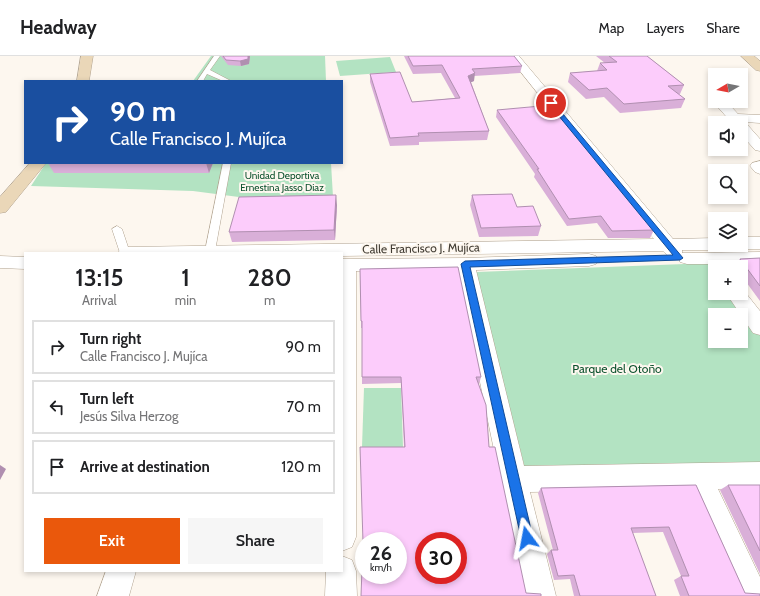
<!DOCTYPE html>
<meta charset="utf-8">
<style>
:root{--surface:#fff;--page:#f6f6f6;--text:#202124;--muted:#757577;--line:#e0e0e0;--accent:#ea580c}
body{margin:0;font-family:Cabin,sans-serif;background:var(--page);color:var(--text);height:100vh;display:flex;flex-direction:column;font-size:15px;white-space:nowrap}
*{box-sizing:border-box;margin:0}
p{font-size:13px;color:var(--muted)}
.icon{flex:none;width:22px;height:22px;fill:none;stroke:currentColor;stroke-width:2;stroke-linecap:round;stroke-linejoin:round}
.map{position:relative;flex:1;overflow:hidden}
.details{position:absolute;left:24px;top:196px;width:319px;height:320px;display:flex;flex-direction:column;background:var(--surface);border-radius:0px;box-shadow:0 2px 6px #0003}
.details>*{flex:none}
.banner{position:absolute;left:24px;top:24px;width:319px;height:84px;border-radius:0px;box-shadow:0 2px 6px #0003;background:#1a4fa0;color:#fff;overflow:hidden}
.needle{width:26px;rotate:260deg}
.fabs{position:absolute;left:708px;top:12px;display:grid;gap:8px}
.fabs a{display:grid;place-items:center;width:40px;height:40px;border-radius:0px;background:var(--surface);box-shadow:0 2px 6px #0003;font-size:20px}
.speed{position:absolute;left:355px;top:476px;display:flex;gap:8px;font-size:20px;font-weight:700;text-align:center}
.speed>*{display:grid;place-content:center;width:52px;height:52px;border-radius:50%;background:var(--surface);box-shadow:0 2px 6px #0003;line-height:1}
.speed small{font-size:10px;font-weight:400}
.speed .limit{border:6px solid #d22;background:#fff;color:#111}
.pin{position:absolute;display:grid;place-items:center;width:34px;height:34px;color:#fff;margin:-17px;border:2px solid #fff;border-radius:50%;box-shadow:0 1px 4px #0007}
.me{position:absolute;width:44px;margin:-22px;rotate:347deg;stroke-linejoin:round;filter:drop-shadow(0 0 3px #0008)}
.turn{display:flex;align-items:center;gap:14px;height:84px;padding:0 20px;font-size:18px}
.turn .icon{width:52px;height:52px;stroke-width:2.5}
.turn b{display:block;font-size:28px;line-height:34px}
.eta{display:flex;justify-content:space-evenly;align-items:center;height:68px;text-align:center}
.eta b{font-size:24px;font-weight:600;line-height:28px}
.action{display:flex;gap:8px;margin-top:auto;padding:8px 20px}
.action a{flex:1;height:46px;border-radius:0px;background:var(--accent);color:#fff;font-size:16px;font-weight:600;line-height:46px;text-align:center}
.action a+a{background:var(--page);color:var(--text)}
ul{padding:0;list-style:none}
li{display:flex;align-items:center;gap:12px;height:54px;margin:0 8px 6px;padding:0 12px;border:2px solid var(--line);border-radius:0px}
li div{flex:1}
li b{display:block;font-size:15px}
li em{font-style:normal}
header{display:flex;align-items:center;gap:24px;box-sizing:border-box;height:56px;padding:0 20px;background:var(--surface);border-bottom:1px solid var(--line)}
header strong{font-size:19px}
nav{display:flex;gap:22px;margin-inline-start:auto;font-size:14px}
.map>svg:first-child{display:block}
.green{fill:#b3e3c2;fill-rule:evenodd}
.lines{fill:none;stroke-linecap:round;stroke-linejoin:round}
.lane-casing{stroke:#b1a390;stroke-width:1}
.street-casing{stroke:#b1a390;stroke-width:1}
.secondary-casing{stroke:#b1a390;stroke-width:1}
.lane{fill:#fff;fill-rule:evenodd}
.street{fill:#fff;fill-rule:evenodd}
.secondary{fill:#ead7b8;fill-rule:evenodd}
.wall{fill:#d9afd8}
.shaded-wall{fill:#b08fb0}
.building{fill:#fcccfb;stroke:#b08fb0;fill-rule:evenodd}
.route{fill:#1a73e8;stroke:#114b97}
.labels{text-anchor:middle;dominant-baseline:central;stroke-width:4;stroke-linejoin:round;paint-order:stroke}
.far-park-label{font-size:10px;fill:#0c512d;stroke:#fdf7ef}
.street-label{font-size:12px;fill:#403b32;stroke:#fdf7ef}
.park-label{font-size:12px;fill:#0c512d;stroke:#fdf7ef}
</style>
<header>
<strong>Headway</strong>
<nav><a>Map</a><a>Layers</a><a>Share</a></nav>
</header>
<div class="map">
<svg width="760" height="540" viewBox="0 0 760 540">
<rect width="100%" height="100%" fill="#fdf7ef"/>
<g class="green">
<path d="M211 0H325L326 25H193Z"/>
<path d="M390 1 396 16 340 20 336 5Z"/>
<path d="M46 107H331L333 141 261 144 193 135 31 130Z"/>
<path d="M711 207 715 213V237H732L760 278V411L525 413 476 216ZM715 259H741V285H715Z"/>
<path d="M364 332H401L403 391H362Z"/>
</g>
<g class="lines">
<g class="lane-casing">
<g id="lane">
<path d="M214 0H220L210 14 231 25H223L207 18 203 25H197Z"/>
<path d="M223 107H231L215 195 214 197H206L205 195Z"/>
<path d="M117 170 122 173 130 197H120L112 173Z"/>
</g>
</g>
<g class="street-casing">
<g id="street">
<path d="M508 0H519L673 183 715 182V189H723L721 192 715 194H682V197L760 196V208H687L680 206 679 201C671 203 668 200 663 195L342 200V197H118L121 193 127 191 654 183Z"/>
<path d="M715 42V45H726L738 58 760 59V67L745 66 760 83V95L755 94 741 78V67H732L715 48 713 45Z"/>
<path d="M760 105V118L755 116 750 110 752 107Z"/>
<path d="M741 181H760V193H741L735 191 733 189H741Z"/>
<path d="M589 198 596 200 598 204 596 208 589 210 476 214 524 410 760 406V432L718 433 760 521V540H737L690 433 530 436 556 540H524L457 214 356 215V481L352 491 342 495V203L465 202Z"/>
<path d="M0 200 25 201V213L0 212Z"/>
<path d="M741 231 760 255V279L753 277 726 237H741Z"/>
<path d="M342 500 352 504 356 515 357 540H325L326 515H342Z"/>
<path d="M106 515H136L129 540H97Z"/>
</g>
</g>
<g class="secondary-casing">
<g id="secondary">
<path d="M81 0H93L89 25H77Z"/>
<path d="M741 0H754L760 5V15L756 14Z"/>
<path d="M30 107H46L6 156 0 157V141Z"/>
</g>
</g>
<use href="#lane" class="lane"/>
<use href="#street" class="street"/>
<use href="#secondary" class="secondary"/>
</g>
<g class="wall">
<path d="M221 0H250L249 8 241 10 228 9Z"/>
<path d="M404 0H514L522 10 520 17 474 20V25L471 26 489 75 487 84 419 86V89L390 90 370 26V18L412 46 455 42 441 17 413 18Z"/>
<path d="M596 0H647L684 29 680 38H678L685 43 681 52 620 57 604 41 586 43 568 26 570 17 597 15 600 7H605Z"/>
<path d="M497 54 654 174 650 182H608L597 167 567 170 534 121 535 118 496 61Z"/>
<path d="M48 107H213L209 117H54Z"/>
<path d="M472 139 517 151 541 170 538 180 479 181 470 149Z"/>
<path d="M337 149 335 184 232 186 229 176Z"/>
<path d="M760 202V245L741 219V211H735L734 210 740 203Z"/>
<path d="M360 213 481 321 479 328H478L361 540 404 391 401 327 362 328V272H361V265Z"/>
<path d="M696 429 745 537 760 540H680L674 524 681 520 663 476 632 477 656 540H574L570 523 554 524 547 498 551 494H553L538 437 541 432Z"/>
<path d="M728 429H760V518L720 434Z"/>
</g>
<g class="shaded-wall">
<path d="M248 0H250L249 8 241 10 240 5Z"/>
<path d="M475 17 474 25 467 28 468 20Z"/>
<path d="M206 107H213L209 117Z"/>
<path d="M336 139 337 149 335 184 334 174Z"/>
<path d="M0 409 6 413 0 424Z"/>
</g>
<g class="building">
<path d="M223 0H248V3L240 5 226 4Z"/>
<path d="M408 0H514L522 10 472 13 475 17 468 20 489 75 418 77 419 80 390 82 370 18 400 16 412 46 460 42 442 9 413 10Z"/>
<path d="M609 0H647L684 29 668 30 685 43 624 48 607 32 589 34 570 17 607 14 600 7 617 6Z"/>
<path d="M552 49 654 174 612 175 601 160 569 163 537 113H539L497 54Z"/>
<path d="M512 138 517 151 533 150 541 170 481 172 472 139Z"/>
<path d="M336 139 334 174 229 176 239 141Z"/>
<path d="M760 202V230L740 203Z"/>
<path d="M458 211 481 321H476L486 349 489 391H495L526 537 541 538V540H361L363 486 360 391H405L401 321H362V265H361L360 213ZM364 485H398V519H364ZM424 485H458V519H424Z"/>
<path d="M696 429 745 537 760 538V540H689L681 520H689L669 471 631 472 656 540H580L574 519 558 520 551 494H558L541 432Z"/>
<path d="M728 429H760V495Z"/>
</g>
<path class="route" d="M549 46H553L683 202 680 204 470 211 533 482 532 486 527 488 523 486 521 482 461 208 465 205 673 199 549 48Z"/>
<g class="labels">
<g class="far-park-label">
<text x="282" y="119">Unidad Deportiva<tspan x="282" dy="12">Ernestina Jasso Diaz</tspan></text>
</g>
<g class="street-label">
<text transform="translate(421 192) rotate(-1)">Calle Francisco J. Mujíca</text>
</g>
<g class="park-label">
<text x="617" y="312">Parque del Otoño</text>
</g>
</g>
</svg>
<div class="fabs">
<a><svg class="needle" viewBox="-14 -14 28 28"><path d="M0-13l5 13h-10z" fill="#e53935"/><path d="M0 13l5-13h-10z" fill="#757577"/></svg></a>
<a><svg class="icon" aria-label="sound" viewBox="0 0 24 24"><path d="M4 9h4l5-4v14l-5-4H4zM17 9q2 3 0 6"/></svg></a>
<a><svg class="icon" aria-label="search" viewBox="0 0 24 24"><circle cx="10" cy="10" r="6"/><path d="M15 15l6 6"/></svg></a>
<a><svg class="icon" aria-label="layers" viewBox="0 0 24 24"><path d="M12 4l9 5-9 5-9-5zM3 14l9 5 9-5"/></svg></a>
<a>+</a>
<a>−</a>
</div>
<div class="speed"><div>26<small>km/h</small></div><div class="limit">30</div></div>
<div class="pin" style="left:551px;top:47px;background:#d93025"><svg class="icon" aria-label="arrive" viewBox="0 0 24 24"><path d="M6 21V4h12l-3 4 3 4H6"/></svg></div>
<svg class="me" style="left:527px;top:482px" viewBox="-20 -20 40 40"><path d="M0-17L14 15 0 8-14 15z" fill="#1a73e8" stroke="#fff" stroke-width="4"/></svg>
<div class="banner">
<div class="turn"><svg class="icon" aria-label="right" viewBox="0 0 24 24"><path d="M7 20v-9h11M14 6l5 5-5 5"/></svg><div><b>90 m</b>Calle Francisco J. Mujíca</div></div>
</div>
<section class="details">
<div class="eta">
<div><b>13:15</b><p>Arrival</p></div>
<div><b>1</b><p>min</p></div>
<div><b>280</b><p>m</p></div>
</div>
<ul>
<li><svg class="icon" aria-label="right" viewBox="0 0 24 24"><path d="M7 20v-9h11M14 6l5 5-5 5"/></svg><div><b>Turn right</b><p>Calle Francisco J. Mujíca</p></div><em>90 m</em></li>
<li><svg class="icon" aria-label="left" viewBox="0 0 24 24"><path d="M17 20v-9H6M10 6l-5 5 5 5"/></svg><div><b>Turn left</b><p>Jesús Silva Herzog</p></div><em>70 m</em></li>
<li><svg class="icon" aria-label="arrive" viewBox="0 0 24 24"><path d="M6 21V4h12l-3 4 3 4H6"/></svg><div><b>Arrive at destination</b></div><em>120 m</em></li>
</ul>
<div class="action"><a>Exit</a><a>Share</a></div>
</section>
</div>
